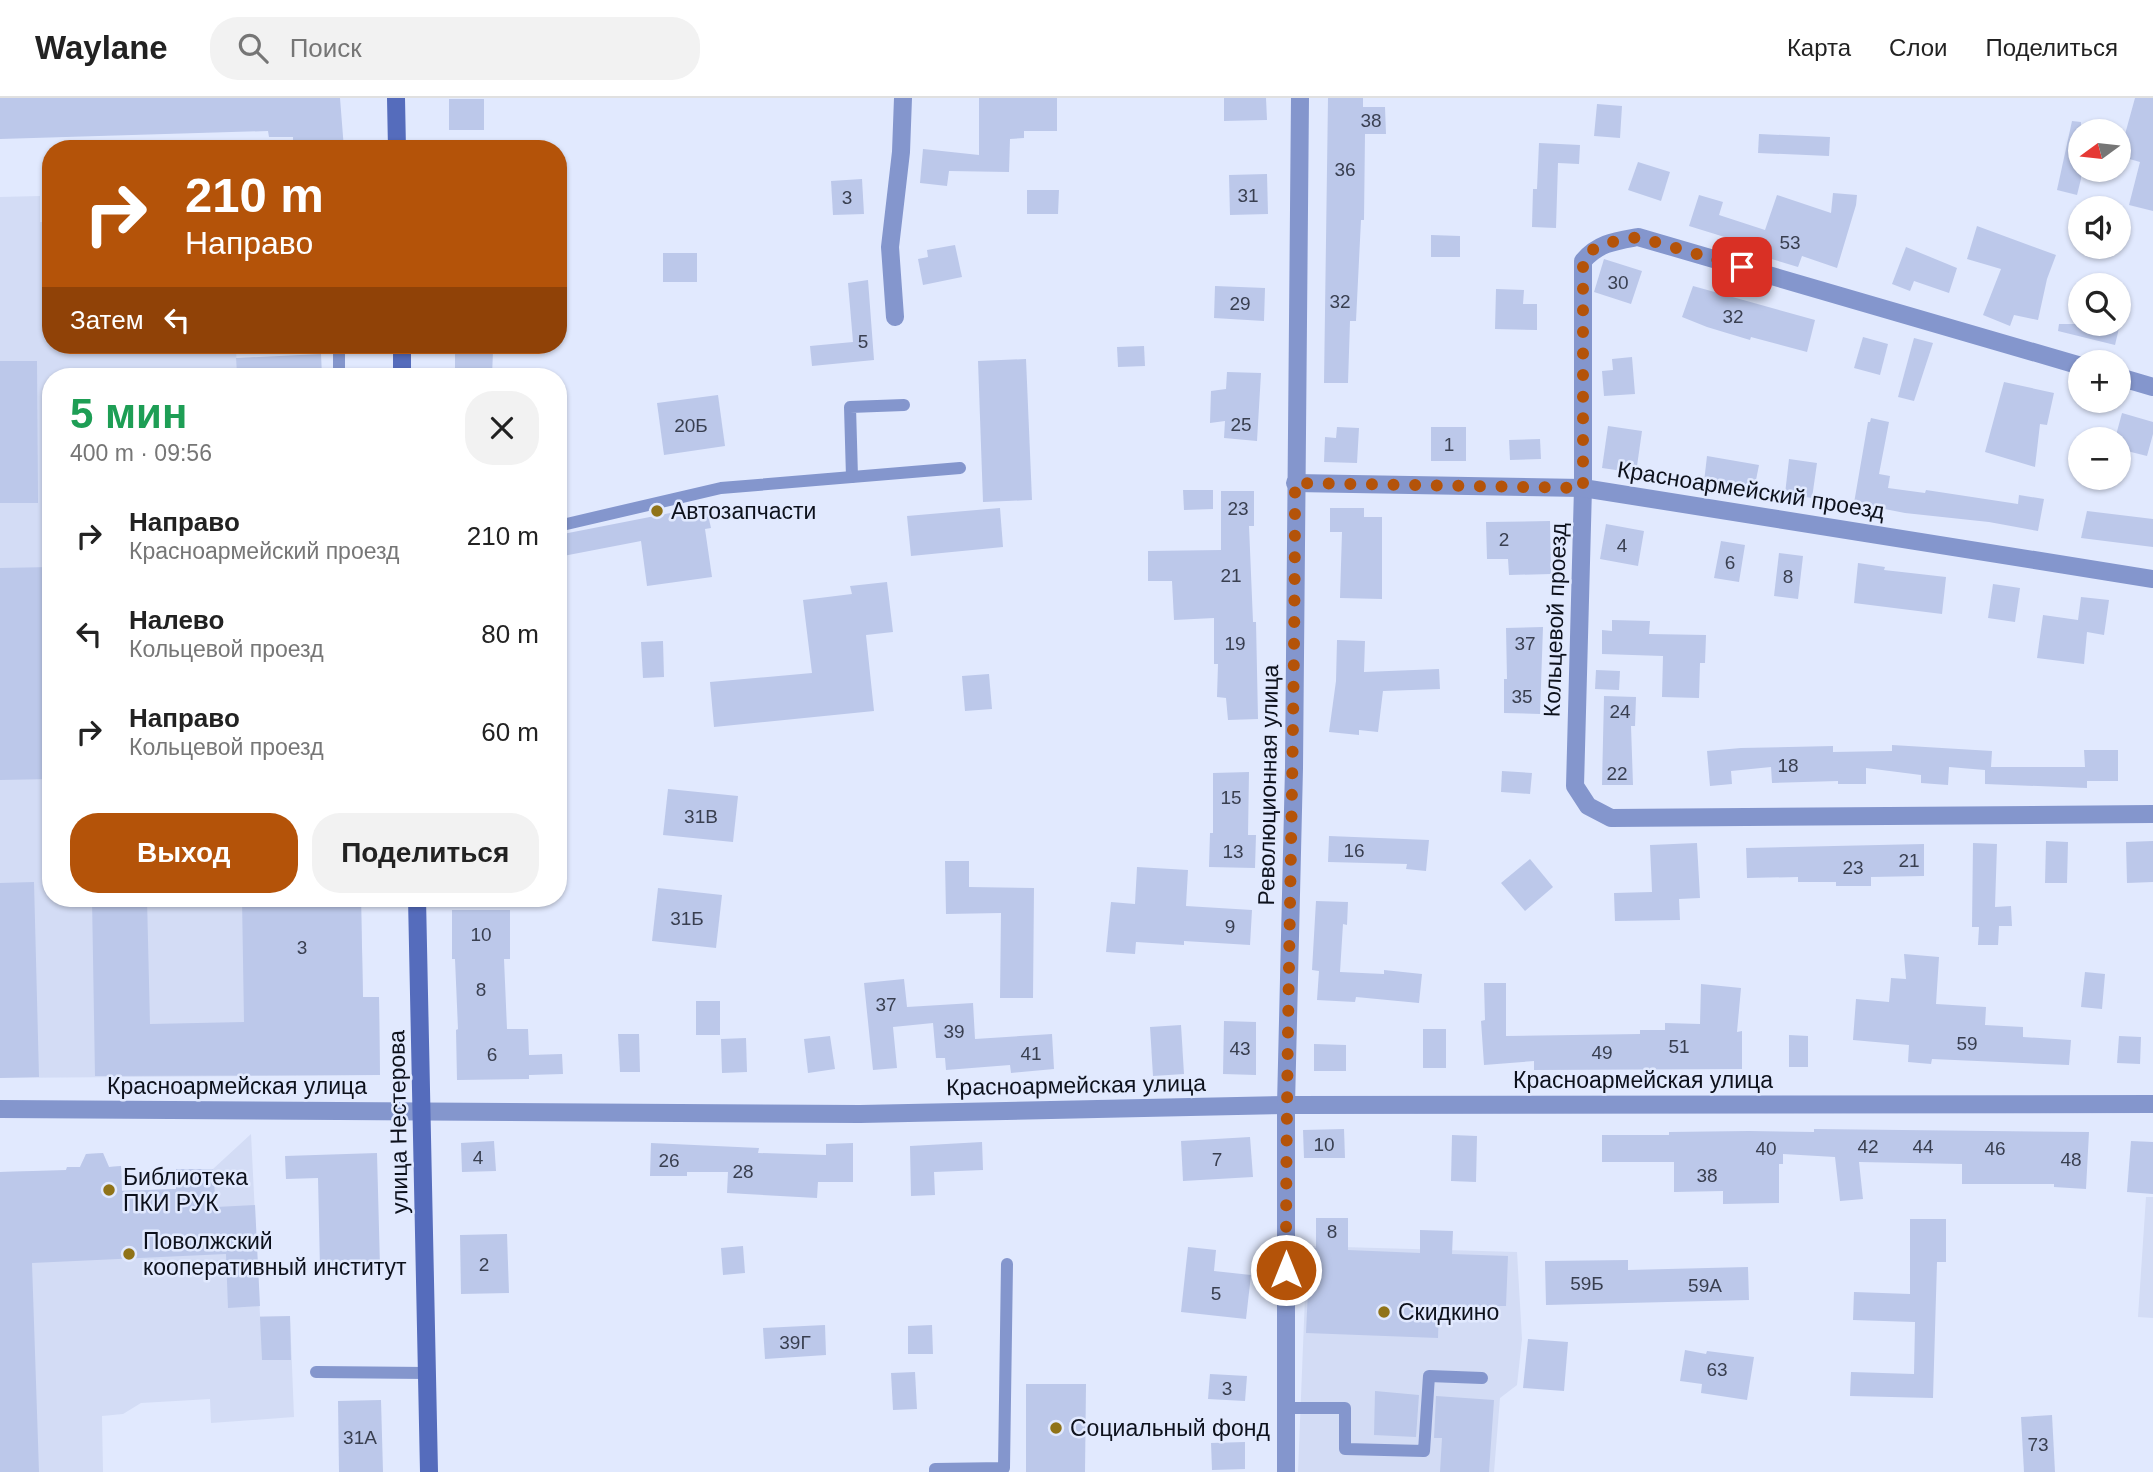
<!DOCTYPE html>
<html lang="ru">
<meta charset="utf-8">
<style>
:root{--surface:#fff;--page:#f2f2f2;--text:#222;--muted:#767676;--line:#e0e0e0;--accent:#b45309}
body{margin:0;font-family:Arial,sans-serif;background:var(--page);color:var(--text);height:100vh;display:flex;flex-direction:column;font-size:26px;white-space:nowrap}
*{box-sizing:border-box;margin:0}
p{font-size:23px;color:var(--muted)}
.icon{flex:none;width:38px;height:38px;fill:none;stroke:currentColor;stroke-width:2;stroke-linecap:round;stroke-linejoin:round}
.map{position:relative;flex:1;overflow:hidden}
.sheet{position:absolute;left:42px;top:270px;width:525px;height:539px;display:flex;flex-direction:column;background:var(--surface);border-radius:28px;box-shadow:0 2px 5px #0004}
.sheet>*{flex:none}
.top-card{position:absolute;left:42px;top:42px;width:525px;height:214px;border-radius:28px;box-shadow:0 2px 5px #0004;background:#b45309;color:#fff;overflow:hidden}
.needle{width:46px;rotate:255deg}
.controls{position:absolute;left:2068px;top:21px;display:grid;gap:14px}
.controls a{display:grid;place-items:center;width:63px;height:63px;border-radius:50%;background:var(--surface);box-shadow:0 2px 5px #0004;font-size:35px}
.pin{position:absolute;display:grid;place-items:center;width:60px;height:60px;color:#fff;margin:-30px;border-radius:14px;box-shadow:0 4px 10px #0006}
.me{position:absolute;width:77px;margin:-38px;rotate:0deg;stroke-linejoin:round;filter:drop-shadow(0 0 5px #0008)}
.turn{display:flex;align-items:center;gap:24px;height:147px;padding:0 28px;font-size:32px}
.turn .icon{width:91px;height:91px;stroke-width:2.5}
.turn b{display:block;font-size:49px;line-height:60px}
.then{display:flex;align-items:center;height:66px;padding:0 28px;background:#0003;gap:14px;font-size:26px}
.round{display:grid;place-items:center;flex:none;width:74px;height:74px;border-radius:28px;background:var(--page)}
.summary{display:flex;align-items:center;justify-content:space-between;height:119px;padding:0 28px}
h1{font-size:42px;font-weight:700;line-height:52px;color:#1e9e55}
.cta{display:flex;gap:14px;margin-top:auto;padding:14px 28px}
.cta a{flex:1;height:80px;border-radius:28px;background:var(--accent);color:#fff;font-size:28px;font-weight:700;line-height:80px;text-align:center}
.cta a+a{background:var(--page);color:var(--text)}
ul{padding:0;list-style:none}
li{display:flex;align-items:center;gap:21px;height:98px;padding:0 28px}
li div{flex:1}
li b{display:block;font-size:26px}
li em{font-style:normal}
header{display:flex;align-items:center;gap:42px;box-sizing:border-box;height:98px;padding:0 35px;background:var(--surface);border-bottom:2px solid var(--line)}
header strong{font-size:33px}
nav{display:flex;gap:38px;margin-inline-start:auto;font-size:24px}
.search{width:490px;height:63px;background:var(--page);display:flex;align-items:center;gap:18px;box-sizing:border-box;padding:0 24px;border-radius:28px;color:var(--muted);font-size:26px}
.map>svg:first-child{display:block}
.built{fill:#d3dcf5}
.building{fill:#bcc8ea}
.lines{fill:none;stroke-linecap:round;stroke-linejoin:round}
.service{stroke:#8496cd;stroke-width:12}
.minor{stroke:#8496cd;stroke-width:18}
.secondary{stroke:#556cbc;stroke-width:18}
.route{stroke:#b45309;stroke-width:12;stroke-dasharray:0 21.6}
.poi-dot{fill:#907318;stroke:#e1e9fe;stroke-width:2.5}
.labels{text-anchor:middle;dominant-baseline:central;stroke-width:5;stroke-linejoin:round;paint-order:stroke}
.number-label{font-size:19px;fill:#393f50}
.street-label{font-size:23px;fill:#0d111c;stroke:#e1e9fe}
.poi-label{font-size:23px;fill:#0d111c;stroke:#e1e9fe;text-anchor:start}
</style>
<header>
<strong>Waylane</strong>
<div class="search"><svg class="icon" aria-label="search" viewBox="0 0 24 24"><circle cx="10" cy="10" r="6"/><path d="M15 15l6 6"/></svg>Поиск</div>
<nav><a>Карта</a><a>Слои</a><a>Поделиться</a></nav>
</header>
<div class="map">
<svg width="2153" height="1374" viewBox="0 0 2153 1374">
<rect width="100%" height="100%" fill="#e1e9fe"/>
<g class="built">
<path d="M40 98V124H51V247H236L237 278H51V800H361L363 899H379L380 977 0 980V99Z"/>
<path d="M251 1036 260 1218H290L294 1319 211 1325 210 1301 141 1305 123 1316 102 1318 103 1374H0V1074L39 1073 41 1094 65 1078 67 1069H80L86 1056 103 1055 109 1069 121 1068 122 1080 111 1093 176 1091V1071H213Z"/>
<path d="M2146 1099H2153V1220L2138 1219Z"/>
<path d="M1307 1148 1517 1154 1522 1241 1517 1287 1500 1300 1494 1374H1298Z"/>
</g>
<g class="building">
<path d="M0 0H340L344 51H293V39H269L268 33 0 41Z"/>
<path d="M979 0H1057V33H1024V40L1010 41 1009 74 949 73 947 88 920 85 923 51 979 57Z"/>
<path d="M1224 0H1266L1267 22 1224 23Z"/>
<path d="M1328 0H1363V9H1385L1386 36H1365L1364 122H1361L1356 223H1350L1348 285H1324Z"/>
<path d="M2135 0H2153V113L2129 107 2140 64 2119 58Z"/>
<rect x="449" y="1" width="35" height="31"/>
<path d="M1597 6 1622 8 1620 40 1594 38Z"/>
<path d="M2072 23 2081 24V81L2077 97 2057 92Z"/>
<path d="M1759 36 1830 39 1829 58 1758 55Z"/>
<path d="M1539 45 1580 47 1579 66 1558 65 1556 130 1532 129 1533 91H1537Z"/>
<path d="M1638 64 1670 74 1661 103 1628 92Z"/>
<path d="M1267 76 1268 116 1230 117 1229 77Z"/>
<path d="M862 81 864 116 833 117 831 83Z"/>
<path d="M1027 92H1059L1058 116H1027Z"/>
<path d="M1833 95 1857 97 1856 107 1837 170 1802 158 1798 169 1729 148 1731 141 1689 128 1699 97 1723 104 1719 117 1765 132 1777 97 1831 115Z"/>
<path d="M1977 128 2056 157 2047 181 2038 222 2014 217 2010 228 1983 217 2001 171 1967 161Z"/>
<path d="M1431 137 1460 138V159H1431Z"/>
<path d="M955 147 962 179 923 187 918 161 928 159 927 152Z"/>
<path d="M1906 149 1957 170 1949 195 1914 183 1910 193 1892 186Z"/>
<rect x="663" y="155" width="34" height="29"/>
<path d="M1604 161 1642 173 1631 206 1594 194Z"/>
<path d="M868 182 874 262 812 268 810 248 853 244 848 185Z"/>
<path d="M1215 188 1265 190 1264 223 1214 220Z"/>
<path d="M1693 188 1815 222 1807 254 1751 239 1750 242 1707 229 1682 219Z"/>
<path d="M1496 191 1524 192 1523 206H1537V232L1495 231Z"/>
<path d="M2059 226H2120L2115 247 2058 233Z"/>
<path d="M1863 239 1888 246 1880 277 1854 270Z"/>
<path d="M1914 240 1933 245 1914 303 1898 299Z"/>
<path d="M1144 248 1145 268 1118 269 1117 249Z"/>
<path d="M455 252 493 253 492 278H455Z"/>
<path d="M321 256 322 278H237L236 260Z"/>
<path d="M1632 259 1635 296 1604 298 1602 273 1613 272 1612 261Z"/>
<path d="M1026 261 1032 402 983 404 978 263Z"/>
<path d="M0 263H37L38 405H0Z"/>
<path d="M1227 274 1261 275 1257 343 1224 340 1225 323 1210 325 1211 293 1226 291Z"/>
<path d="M2004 284 2054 295 2047 327 2040 326 2035 369 1985 354Z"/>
<path d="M718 297 725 348 664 357 657 305Z"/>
<path d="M2122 315 2153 324V336L2147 358 2119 351V341H2115Z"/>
<path d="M1871 320 1889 324 1879 376 1890 378 1888 390 1925 395 1926 392 2018 406 2019 397 2044 401 2038 433 1989 424 1905 415 1854 405 1868 324H1870Z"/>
<path d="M1608 328 1642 333 1636 375 1602 370Z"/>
<path d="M1337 329 1359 330 1357 365 1324 364 1325 339 1336 340Z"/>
<rect x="1431" y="329" width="35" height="34"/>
<path d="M1540 341 1541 361 1510 362 1509 342Z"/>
<path d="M1707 358 1759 367 1754 392 1704 384Z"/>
<path d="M1789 361 1817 365 1812 400 1785 396Z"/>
<path d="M1183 392H1213V411L1184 412Z"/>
<path d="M1221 393H1254V428H1249L1253 524H1256L1258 621 1228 622 1226 600 1217 599 1218 566H1214V520L1174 522 1172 483H1148V453L1221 452Z"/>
<path d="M706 408 711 430 705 431 712 479 647 488 641 443 558 459V437Z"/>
<path d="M1000 410 1003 449 911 458 907 418Z"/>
<path d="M1330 410H1364V419H1382V501L1340 500 1342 434H1330Z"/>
<path d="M2087 413 2153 421V449L2081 440Z"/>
<path d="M1550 423 1551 476 1509 477 1508 461H1487L1486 424Z"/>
<path d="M1606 426 1644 433 1638 468 1600 461Z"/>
<path d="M1721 443 1745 447 1739 484 1714 480Z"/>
<path d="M1779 455 1803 458 1798 501 1774 498Z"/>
<path d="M1858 465 1885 469 1884 472 1946 479 1942 516 1854 505Z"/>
<path d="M51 469V681L0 682V470Z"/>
<path d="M887 484 893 534 866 537 874 613 714 629 710 584 812 575 803 502 852 496 850 488Z"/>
<path d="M1993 486 2020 490 2015 524 1988 520Z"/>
<path d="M2081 499 2109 502 2104 537 2087 534 2084 566 2037 560 2043 517 2078 522Z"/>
<path d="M1612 522 1650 523 1649 536 1706 537 1705 565H1700L1699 600 1662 599 1663 558 1602 556V532L1612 533Z"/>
<path d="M1543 529 1540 616 1504 615V581H1507L1506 530Z"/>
<path d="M1337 542 1365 543 1364 574 1439 571 1440 591 1383 593 1378 634 1359 632V637L1329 634 1336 583Z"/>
<path d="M663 543 664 579 643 580 641 544Z"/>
<path d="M1596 572 1620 573 1619 592 1595 591Z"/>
<path d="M989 576 992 611 965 613 962 578Z"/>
<path d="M1604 598 1636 599 1635 628H1631L1633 687H1602Z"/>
<path d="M1892 647 1992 653 1991 669H2085L2084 652H2118V683H2087V690L1985 686V672L1949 669 1948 687 1921 685V677L1866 670V686H1838V683L1772 685 1771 669 1731 673 1732 686 1710 688 1707 653 1741 650 1833 648V654L1892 653Z"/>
<path d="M1502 673 1532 675 1530 696 1501 694Z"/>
<path d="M1249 674 1248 737H1256L1255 770 1209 769 1210 735H1213V675Z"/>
<path d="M668 691 738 698 733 744 663 737Z"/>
<path d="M1329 738 1429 742 1426 773 1406 771 1407 766 1328 764Z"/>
<path d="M2046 743 2068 744 2067 785H2045Z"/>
<path d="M2153 743V784L2127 785 2126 744Z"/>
<path d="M1697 745 1700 800 1679 801 1680 822 1615 823 1614 795 1652 794 1650 747Z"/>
<path d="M1973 745 1997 746 1995 809 2011 808 2012 828H1999L1998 847H1978L1979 829H1972Z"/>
<path d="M1924 746V778L1871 779V788H1836V784H1798V779L1747 780 1746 750Z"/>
<path d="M1530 761 1553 789 1525 813 1501 785Z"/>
<path d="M945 763H969V789L1034 790 1033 900H1000L1001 815 946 816Z"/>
<path d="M1137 769 1188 772 1186 808 1252 812 1250 847 1184 843V847L1136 844 1135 856 1106 854 1111 804 1135 806Z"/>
<path d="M34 784 39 979 0 980V785Z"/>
<path d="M658 790 722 797 716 850 652 843Z"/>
<path d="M92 800H147L150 926 244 924 242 800H361L363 899H379L380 977 95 978Z"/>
<path d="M1316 803 1348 804 1347 827 1343 826 1340 874 1384 876V872L1422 876 1419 905 1356 899 1355 904 1317 902 1319 873 1312 872Z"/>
<path d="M452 812H510V861H504L507 931H528L529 957 562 956 563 976 529 977V981L457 982 456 932 458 931 455 861H452Z"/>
<path d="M1904 856 1939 859 1936 906 1986 909 1985 927 2023 929V939L2071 942 2069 967 1932 961 1931 966 1908 964 1909 947 1853 942 1856 901 1889 904 1891 880 1906 881Z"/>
<path d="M2085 874 2105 876 2102 911 2081 909Z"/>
<path d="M904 881 907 909 973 905 975 941 1052 936 1054 971 1011 975 1010 967 946 972 945 960H936L933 925 893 929 897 970 873 972 864 885Z"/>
<path d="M1484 885H1506V938L1640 936V932H1665V925L1700 926 1701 886 1741 890 1737 934 1742 933V971L1534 972V963L1484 967 1481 923 1485 922Z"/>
<rect x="696" y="903" width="24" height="34"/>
<path d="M1224 923 1256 924V977L1223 976Z"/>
<path d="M1181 927 1184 976 1153 978 1150 929Z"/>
<rect x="1423" y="931" width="23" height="39"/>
<path d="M618 936H639L640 974H620Z"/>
<path d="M1789 937 1808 938V969H1789Z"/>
<path d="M830 938 835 971 808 975 804 941Z"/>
<path d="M2119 938 2141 939 2140 966 2117 965Z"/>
<path d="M746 940 747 974 722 975 721 941Z"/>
<path d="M1314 946 1346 947V973H1314Z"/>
<path d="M1344 1031 1345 1060H1304L1303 1032Z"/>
<path d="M1814 1031 2089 1034 2086 1091 2054 1089V1086H1962V1066L1859 1064 1863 1101 1840 1103 1835 1059 1783 1056V1066H1779V1105L1723 1106V1093L1674 1094V1064H1602V1037H1669V1034L1749 1033 1814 1034Z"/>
<path d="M1452 1037 1477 1038 1476 1084 1451 1083Z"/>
<path d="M1250 1039 1253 1079 1183 1083 1181 1043Z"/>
<path d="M494 1043 496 1073 462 1074 461 1045Z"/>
<path d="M2131 1043 2153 1044V1096L2127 1094Z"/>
<path d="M982 1044 983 1072 934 1074 935 1097 911 1098 910 1048Z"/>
<path d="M651 1045 759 1050 758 1055 826 1057V1046L853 1045V1084H818L817 1100 727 1095 728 1074H687V1078H650Z"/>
<path d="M103 1055 109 1069 121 1068 122 1093 176 1091V1071H213L216 1109 255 1107 260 1208 228 1210 226 1156 32 1165 39 1374H0V1074L66 1072 67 1069H80L86 1056Z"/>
<path d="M377 1055 380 1169 320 1171 318 1080 286 1081 285 1058Z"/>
<path d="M1316 1120H1348V1152L1420 1155V1132L1453 1133 1452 1156 1508 1158 1506 1208H1439L1438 1240 1306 1235 1310 1150H1316Z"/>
<path d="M1910 1121H1946V1164H1937L1933 1300 1850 1298 1851 1274 1914 1276 1915 1224 1853 1222 1854 1194 1910 1196Z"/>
<path d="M507 1136 509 1195 461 1196 460 1137Z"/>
<path d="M743 1148 745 1175 723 1177 721 1150Z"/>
<path d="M1188 1149 1216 1152 1214 1173 1251 1177 1246 1221 1181 1214Z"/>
<path d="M1628 1162V1172L1748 1169 1749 1202 1546 1207 1545 1163Z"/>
<path d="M290 1218 291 1262H262L260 1219Z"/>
<path d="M825 1227 826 1257 765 1261 763 1230Z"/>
<path d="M932 1227 933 1256H908V1228Z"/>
<path d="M1528 1241 1568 1244 1564 1293 1523 1290Z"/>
<path d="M1685 1252 1706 1256 1707 1253 1754 1259 1747 1302 1701 1295 1702 1286 1680 1283Z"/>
<path d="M915 1274 917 1311 893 1312 891 1275Z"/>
<path d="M1210 1276 1247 1278 1245 1303 1208 1301Z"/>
<path d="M1026 1286H1086L1085 1374H1026Z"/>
<path d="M1375 1293 1419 1297 1416 1339 1374 1337Z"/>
<path d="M1436 1298 1494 1302 1489 1374H1440L1442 1340H1434Z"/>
<path d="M381 1302 383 1374H339L338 1303Z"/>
<path d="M2052 1317 2055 1374H2024L2021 1319Z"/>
<path d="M1245 1344V1371L1212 1372 1211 1345Z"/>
</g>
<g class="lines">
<g class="service">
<path d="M339 247V278"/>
<path d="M852 379 850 309 904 307"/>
<path d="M558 428 721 390 960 370"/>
<path d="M316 1274 427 1275"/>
<path d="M1286 1310H1345V1351L1424 1353 1429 1278 1482 1280"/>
<path d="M935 1374V1371L1004 1370 1007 1166"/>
</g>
<g class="minor">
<path d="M895 219 890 149 901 54 903 0"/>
<path d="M2081 268 1638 139C1616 143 1598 145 1583 163V390L1575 688 1588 708 1611 720 2153 716"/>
<path d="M2119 279 2153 289"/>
<path d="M1295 385 1583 390 2153 481"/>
<path d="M0 1011 860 1016 1286 1007 2153 1006"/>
<path d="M1286 1374V1007L1294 670 1300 0"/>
</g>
<g class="secondary">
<path d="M396 0 397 51"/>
<path d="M402 247V278"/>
<path d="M417 800 429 1374"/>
</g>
</g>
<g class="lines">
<path class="route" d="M1286 1172C1286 910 1295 648 1295 385L1583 390V163L1592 152 1606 145 1638 139 1742 169"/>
</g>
<g class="poi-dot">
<circle cx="657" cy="413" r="7"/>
<circle cx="109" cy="1092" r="7"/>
<circle cx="129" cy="1156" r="7"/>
<circle cx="1384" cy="1214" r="7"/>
<circle cx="1056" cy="1330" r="7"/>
</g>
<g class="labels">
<g class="number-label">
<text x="1371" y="22">38</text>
<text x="1345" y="71">36</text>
<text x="1248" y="97">31</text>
<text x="847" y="99">3</text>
<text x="1790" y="144">53</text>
<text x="1618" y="184">30</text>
<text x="1340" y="203">32</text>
<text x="1240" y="205">29</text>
<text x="1733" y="218">32</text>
<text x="863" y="243">5</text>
<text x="1241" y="326">25</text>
<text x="691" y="327">20Б</text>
<text x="1449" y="346">1</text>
<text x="1238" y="410">23</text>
<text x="1504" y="441">2</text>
<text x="1622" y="447">4</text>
<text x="1730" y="464">6</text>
<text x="1231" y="477">21</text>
<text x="1788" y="478">8</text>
<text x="1235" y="545">19</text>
<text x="1525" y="545">37</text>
<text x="1522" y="598">35</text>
<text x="1620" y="613">24</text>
<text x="1788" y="667">18</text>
<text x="1617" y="675">22</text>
<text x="1231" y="699">15</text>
<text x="701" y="718">31В</text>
<text x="1354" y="752">16</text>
<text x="1233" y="753">13</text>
<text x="1909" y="762">21</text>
<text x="1853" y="769">23</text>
<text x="687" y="820">31Б</text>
<text x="1230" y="828">9</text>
<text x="481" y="836">10</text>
<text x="302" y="849">3</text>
<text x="481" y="891">8</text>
<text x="886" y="906">37</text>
<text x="954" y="933">39</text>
<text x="1967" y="945">59</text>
<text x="1679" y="948">51</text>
<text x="1240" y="950">43</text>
<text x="1602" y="954">49</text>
<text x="1031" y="955">41</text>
<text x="492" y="956">6</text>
<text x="1324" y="1046">10</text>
<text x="1868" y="1048">42</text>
<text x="1923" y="1048">44</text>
<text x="1766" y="1050">40</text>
<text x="1995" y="1050">46</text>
<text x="478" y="1059">4</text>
<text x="1217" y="1061">7</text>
<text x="2071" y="1061">48</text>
<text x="669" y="1062">26</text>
<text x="743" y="1073">28</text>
<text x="1707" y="1077">38</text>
<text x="1332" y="1133">8</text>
<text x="484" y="1166">2</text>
<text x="1587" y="1185">59Б</text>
<text x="1705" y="1187">59А</text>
<text x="1216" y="1195">5</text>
<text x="795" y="1244">39Г</text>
<text x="1717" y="1271">63</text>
<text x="1227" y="1290">3</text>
<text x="360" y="1339">31А</text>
<text x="2038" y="1346">73</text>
</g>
<g class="street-label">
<text transform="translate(1751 392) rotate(9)">Красноармейский проезд</text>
<text transform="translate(1555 522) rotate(-88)">Кольцевой проезд</text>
<text transform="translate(1268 687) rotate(-89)">Революционная улица</text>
<text x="1643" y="982">Красноармейская улица</text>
<text transform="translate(1076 987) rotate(-1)">Красноармейская улица</text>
<text x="237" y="988">Красноармейская улица</text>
<text transform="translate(398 1024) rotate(-91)">улица Нестерова</text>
</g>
<g class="poi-label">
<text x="671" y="413">Автозапчасти</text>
<text x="123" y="1079">Библиотека<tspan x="123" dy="26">ПКИ РУК</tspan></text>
<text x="143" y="1143">Поволжский<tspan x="143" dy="26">кооперативный институт</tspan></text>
<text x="1398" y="1214">Скидкино</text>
<text x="1070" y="1330">Социальный фонд</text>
</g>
</g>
</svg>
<div class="controls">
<a><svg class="needle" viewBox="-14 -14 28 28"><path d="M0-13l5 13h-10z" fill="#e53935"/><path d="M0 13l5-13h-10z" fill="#767676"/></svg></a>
<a><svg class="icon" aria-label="sound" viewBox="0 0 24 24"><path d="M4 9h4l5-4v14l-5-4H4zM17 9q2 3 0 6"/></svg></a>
<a><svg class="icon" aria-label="search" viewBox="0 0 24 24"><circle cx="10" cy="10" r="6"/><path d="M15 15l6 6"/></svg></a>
<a>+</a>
<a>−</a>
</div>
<div class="pin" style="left:1742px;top:169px;background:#d93025"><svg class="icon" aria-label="arrive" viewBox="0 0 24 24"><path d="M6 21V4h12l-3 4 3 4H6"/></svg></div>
<svg class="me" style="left:1286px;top:1172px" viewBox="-20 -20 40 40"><circle r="17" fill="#b45309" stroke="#fff" stroke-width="3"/><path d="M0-11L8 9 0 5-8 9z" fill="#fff"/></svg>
<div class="top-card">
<div class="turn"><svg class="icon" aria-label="right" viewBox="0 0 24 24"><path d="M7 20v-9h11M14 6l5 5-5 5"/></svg><div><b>210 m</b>Направо</div></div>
<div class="then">Затем<svg class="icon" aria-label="left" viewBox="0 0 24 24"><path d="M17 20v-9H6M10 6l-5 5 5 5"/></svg></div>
</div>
<section class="sheet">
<div class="summary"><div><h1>5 мин</h1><p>400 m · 09:56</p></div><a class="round"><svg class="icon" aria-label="close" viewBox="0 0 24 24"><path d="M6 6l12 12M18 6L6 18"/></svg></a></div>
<ul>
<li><svg class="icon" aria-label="right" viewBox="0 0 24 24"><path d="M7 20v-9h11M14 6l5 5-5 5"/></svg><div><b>Направо</b><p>Красноармейский проезд</p></div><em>210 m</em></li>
<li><svg class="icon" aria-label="left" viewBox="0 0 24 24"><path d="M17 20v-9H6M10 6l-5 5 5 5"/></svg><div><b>Налево</b><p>Кольцевой проезд</p></div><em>80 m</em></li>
<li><svg class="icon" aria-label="right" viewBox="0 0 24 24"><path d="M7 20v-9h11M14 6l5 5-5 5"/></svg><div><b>Направо</b><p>Кольцевой проезд</p></div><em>60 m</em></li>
</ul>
<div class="cta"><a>Выход</a><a>Поделиться</a></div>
</section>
</div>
